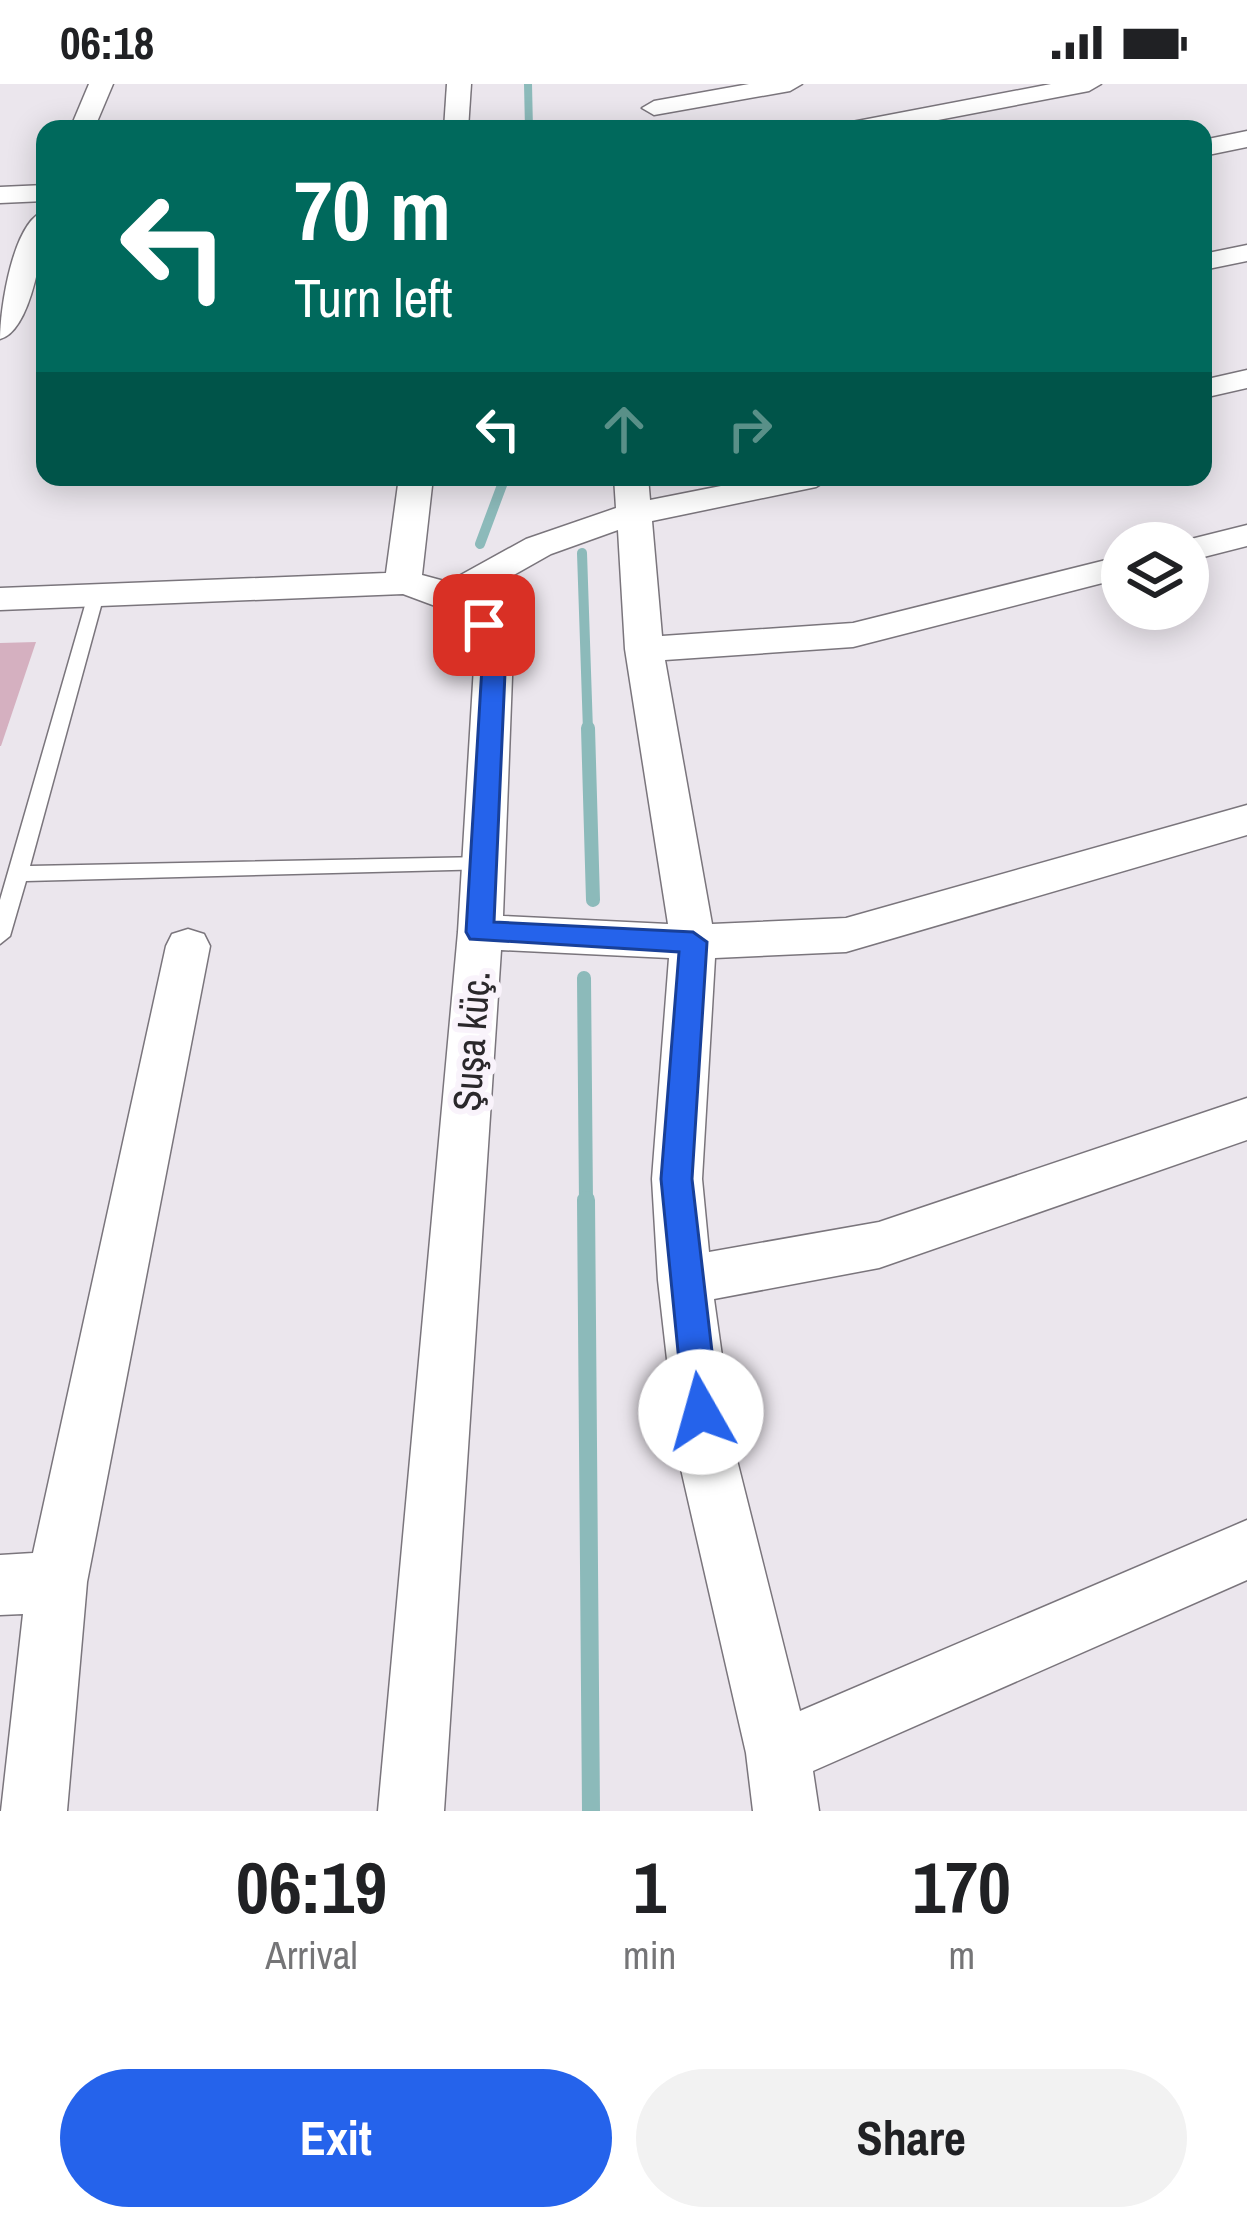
<!DOCTYPE html>
<meta charset="utf-8">
<style>
:root{--surface:#fff;--page:#f2f2f2;--text:#202124;--muted:#757577;--accent:#2563eb}
body{margin:0;font-family:"Archivo Narrow",sans-serif;background:var(--page);color:var(--text);height:100vh;display:flex;flex-direction:column;font-size:45px;white-space:nowrap}
*{box-sizing:border-box;margin:0}
p{font-size:39px;color:var(--muted)}
.icon{flex:none;width:66px;height:66px;fill:none;stroke:currentColor;stroke-width:2;stroke-linecap:round;stroke-linejoin:round}
.map{position:relative;height:1727px;overflow:hidden}
.details{display:flex;flex-direction:column;background:var(--surface);flex:1}
.details>*{flex:none}
.top-card{position:absolute;left:36px;top:36px;width:1176px;height:366px;border-radius:24px;box-shadow:0 6px 30px #0003;background:#00695c;color:#fff;overflow:hidden}
.tools{position:absolute;left:1101px;top:438px;display:grid;gap:24px}
.tools a{display:grid;place-items:center;width:108px;height:108px;border-radius:50%;background:var(--surface);box-shadow:0 6px 30px #0003;font-size:60px}
.pin{position:absolute;display:grid;place-items:center;width:102px;height:102px;color:#fff;margin:-51px;border-radius:24px;box-shadow:0 6px 18px #0006}
.me{position:absolute;width:132px;margin:-66px;rotate:353deg;stroke-linejoin:round;filter:drop-shadow(0 0 9px #0008)}
.turn{display:flex;align-items:center;gap:42px;height:252px;padding:0 60px;font-size:54px}
.turn .icon{width:156px;height:156px;stroke-width:2.5}
.turn b{display:block;font-size:84px;line-height:102px}
.lanes{display:flex;align-items:center;height:114px;padding:0 60px;background:#0003;justify-content:center;gap:60px;direction:ltr}
.lanes .off{opacity:.35}
.eta{display:flex;justify-content:space-evenly;align-items:center;height:204px;text-align:center}
.eta b{font-size:72px;font-weight:700;line-height:84px}
.primary-button{display:flex;gap:24px;margin-top:auto;padding:24px 60px}
.primary-button a{flex:1;height:138px;border-radius:72px;background:var(--accent);color:#fff;font-size:48px;font-weight:700;line-height:138px;text-align:center}
.primary-button a+a{background:var(--page);color:var(--text)}
.status{display:flex;justify-content:space-between;align-items:center;height:84px;padding:0 60px;background:var(--surface);direction:ltr}
.status svg{height:33px;fill:currentColor}
.map>svg:first-child{display:block}
.lines{fill:none;stroke-linecap:round;stroke-linejoin:round}
.stream-far3{stroke:#8cbaba;stroke-width:8}
.stream-far2{stroke:#8cbaba;stroke-width:10}
.stream-far1{stroke:#8cbaba;stroke-width:14}
.stream{stroke:#8cbaba;stroke-width:18}
.building{fill:#d5b0c0}
.service-casing{stroke:#7a757c;stroke-width:3}
.minor-casing{stroke:#7a757c;stroke-width:3}
.service{fill:#fff;fill-rule:evenodd}
.minor{fill:#fff;fill-rule:evenodd}
.route{fill:#2563eb;stroke:#184099;stroke-width:3}
.labels{text-anchor:middle;dominant-baseline:central;stroke-width:12;stroke-linejoin:round;paint-order:stroke}
.street-label{font-size:39px;fill:#2a282b;stroke:#f9f3fb}
</style>
<div class="status"><b>06:18</b><svg viewBox="0 0 49 12"><path d="M0 12V9h3v3zM5 12V6h3v6zM10 12V3h3v9zM15 12V0h3v12zM26 1h20v11H26zM47 4h2v5h-2z"/></svg></div>
<div class="map">
<svg width="1247" height="1727" viewBox="0 0 1247 1727">
<rect width="100%" height="100%" fill="#ebe6ed"/>
<g class="lines">
<path class="stream-far3" d="M528 0 529 45"/>
<g class="stream-far2">
<path d="M480 460 505 393"/>
<path d="M582 469 588 647"/>
</g>
<g class="stream-far1">
<path d="M588 644 593 816"/>
<path d="M584 894 586 1119"/>
</g>
<path class="stream" d="M586 1116 591 1727"/>
</g>
<path class="building" d="M36 558 1 662H0V559Z"/>
<g class="lines">
<g class="service-casing">
<path id="service" d="M96 506 104 511 30 782 484 773 491 775 494 780 491 785 26 797 10 852 0 860V816L88 511Z"/>
</g>
<g class="minor-casing">
<g id="minor">
<path d="M89 0H113L94 45H70Z"/>
<path d="M447 0H471L468 45H444Z"/>
<path d="M749 0H802L790 7 654 31 642 24 654 17Z"/>
<path d="M1051 0H1101L1089 7 891 45H840L852 38Z"/>
<path d="M1247 47V63L1203 72V56Z"/>
<path d="M45 101V117L0 119V103Z"/>
<path d="M45 127C45 156 32 247 0 255 0 225 13 136 45 127Z"/>
<path d="M1247 161V177L1203 186V170Z"/>
<path d="M1247 286V304L1203 314V296Z"/>
<path d="M399 393H433L422 491 448 498 526 455 616 424 614 393H648L650 416 766 393H833L816 403 652 437 662 552 853 539 1122 472V494L853 563 665 576 712 840 846 834 1247 721V751L846 868 715 874 702 1095 709 1168 879 1138 1247 1014V1056L879 1184 714 1215 736 1372 800 1627 1247 1436V1496L813 1687 819 1727H753L746 1669 678 1372 658 1196 652 1095 669 874 501 866 444 1727H378L458 848 475 566 446 526 403 510 0 526V504L386 489ZM618 446 625 565 668 840 503 832 513 566 475 513 551 470Z"/>
<path d="M1247 441V462L1188 477V459H1175Z"/>
<path d="M188 845 204 850 210 862 87 1498 67 1727H1L23 1530 0 1531V1471L33 1469 166 862 172 850Z"/>
</g>
</g>
<use href="#service" class="service"/>
<use href="#minor" class="minor"/>
</g>
<path class="route" d="M476 536H492L506 566 494 838 693 848 707 858 692 1095 719 1328 714 1339 701 1344 689 1339 684 1328 661 1095 679 868 470 855 466 848 483 566 472 541Z"/>
<g class="labels">
<g class="street-label">
<text transform="translate(471 957) rotate(-86)">Şuşa küç.</text>
</g>
</g>
</svg>
<div class="tools">
<a><svg class="icon" aria-label="layers" viewBox="0 0 24 24"><path d="M12 4l9 5-9 5-9-5zM3 14l9 5 9-5"/></svg></a>
</div>
<div class="pin" style="left:484px;top:541px;background:#d93025"><svg class="icon" aria-label="arrive" viewBox="0 0 24 24"><path d="M6 21V4h12l-3 4 3 4H6"/></svg></div>
<svg class="me" style="left:701px;top:1328px" viewBox="-20 -20 40 40"><circle r="19" fill="#fff"/><path d="M0-13L10 11 0 6-10 11z" fill="#2563eb"/></svg>
<div class="top-card">
<div class="turn"><svg class="icon" aria-label="left" viewBox="0 0 24 24"><path d="M17 20v-9H6M10 6l-5 5 5 5"/></svg><div><b>70 m</b>Turn left</div></div>
<div class="lanes"><svg class="icon" aria-label="left" viewBox="0 0 24 24"><path d="M17 20v-9H6M10 6l-5 5 5 5"/></svg><svg class="icon off" aria-label="ahead" viewBox="0 0 24 24"><path d="M12 20V5M6 11l6-6 6 6"/></svg><svg class="icon off" aria-label="right" viewBox="0 0 24 24"><path d="M7 20v-9h11M14 6l5 5-5 5"/></svg></div>
</div>
</div>
<section class="details">
<div class="eta">
<div><b>06:19</b><p>Arrival</p></div>
<div><b>1</b><p>min</p></div>
<div><b>170</b><p>m</p></div>
</div>
<div class="primary-button"><a>Exit</a><a>Share</a></div>
</section>
